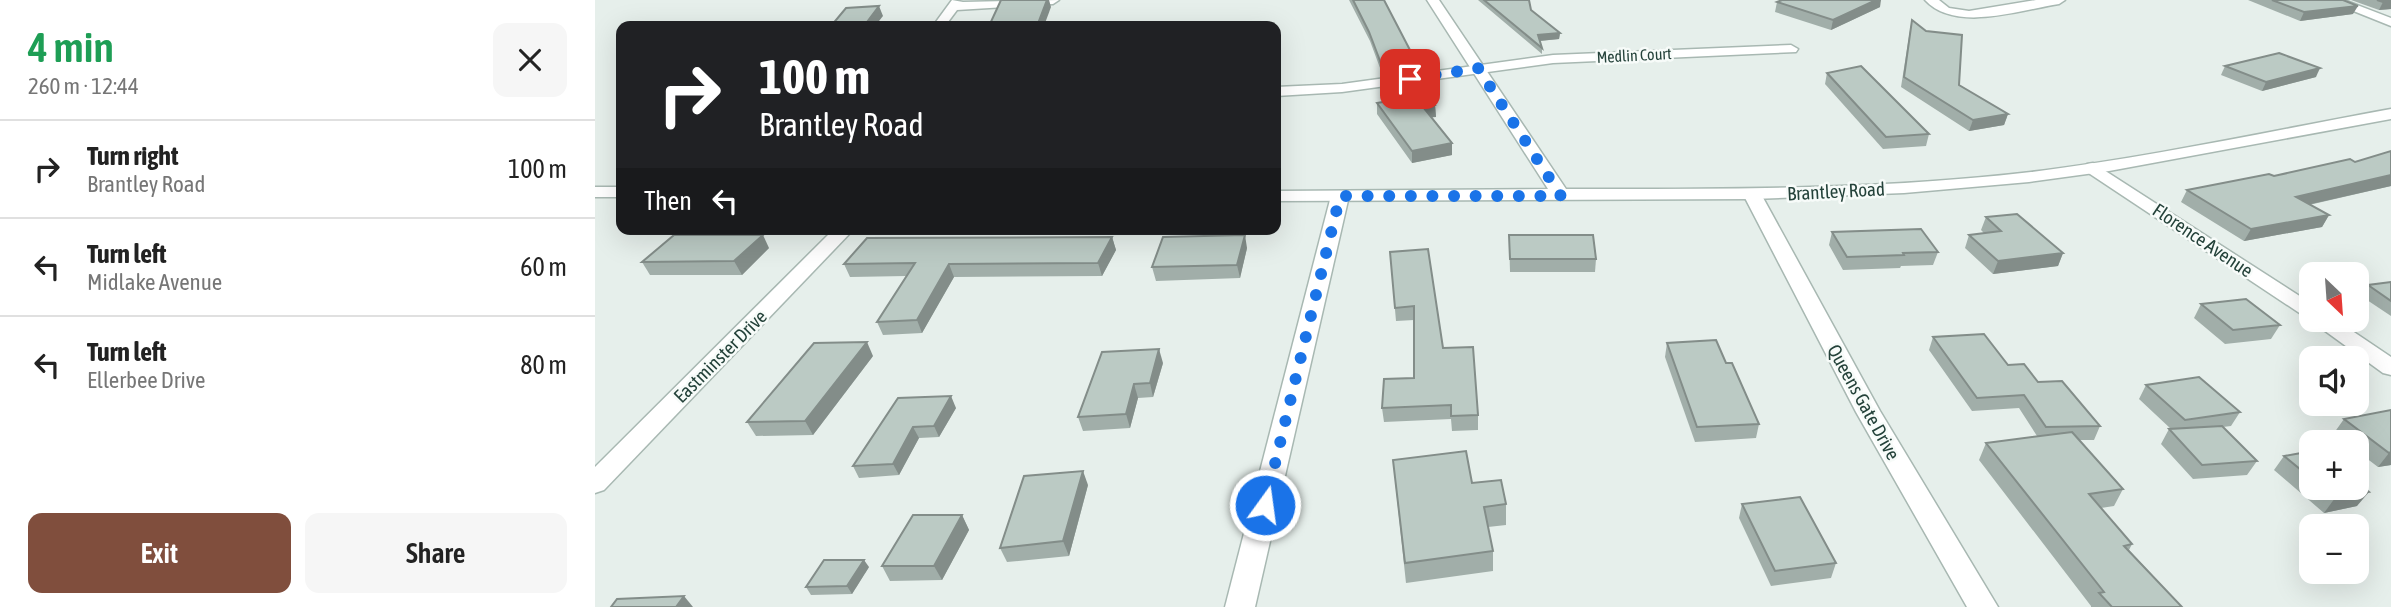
<!DOCTYPE html>
<meta charset="utf-8">
<style>
:root{--surface:#fff;--page:#f6f6f6;--text:#222;--muted:#767676;--line:#e0e0e0;--accent:#804e3d}
body{margin:0;font-family:"Asap Condensed",sans-serif;background:var(--page);color:var(--text);height:100vh;display:flex;flex-direction:column;font-size:26px;white-space:nowrap}
*{box-sizing:border-box;margin:0}
p{font-size:23px;color:var(--muted)}
.icon{flex:none;width:38px;height:38px;fill:none;stroke:currentColor;stroke-width:2;stroke-linecap:round;stroke-linejoin:round}
.map{position:relative;flex:1;overflow:hidden}
.side{display:flex;flex-direction:column;background:var(--surface);width:595px}
.side>*{flex:none}
.hud{position:absolute;left:21px;top:21px;width:665px;height:214px;border-radius:14px;box-shadow:0 7px 28px #0002;background:#202124;color:#fff;overflow:hidden}
.needle{width:46px;rotate:155deg}
.buttons{position:absolute;left:1704px;top:262px;display:grid;gap:14px}
.buttons a{display:grid;place-items:center;width:70px;height:70px;border-radius:14px;background:var(--surface);box-shadow:0 7px 28px #0002;font-size:35px}
.pin{position:absolute;display:grid;place-items:center;width:60px;height:60px;color:#fff;margin:-30px;border-radius:14px;box-shadow:0 4px 10px #0006}
.me{position:absolute;width:77px;margin:-38px;rotate:14deg;stroke-linejoin:round;filter:drop-shadow(0 0 5px #0008)}
.turn{display:flex;align-items:center;gap:24px;height:147px;padding:0 28px;font-size:32px}
.turn .icon{width:91px;height:91px;stroke-width:2.5}
.turn b{display:block;font-size:49px;line-height:60px}
.then{display:flex;align-items:center;height:66px;padding:0 28px;background:#0003;gap:14px;font-size:26px}
.round{display:grid;place-items:center;flex:none;width:74px;height:74px;border-radius:14px;background:var(--page)}
.overview{display:flex;align-items:center;justify-content:space-between;height:119px;padding:0 28px}
h1{font-size:42px;font-weight:600;line-height:52px;color:#1e9e55}
.action{display:flex;gap:14px;margin-top:auto;padding:14px 28px}
.action a{flex:1;height:80px;border-radius:14px;background:var(--accent);color:#fff;font-size:28px;font-weight:600;line-height:80px;text-align:center}
.action a+a{background:var(--page);color:var(--text)}
ul{padding:0;list-style:none}
li{display:flex;align-items:center;gap:21px;height:98px;padding:0 28px;border-top:2px solid var(--line)}
li div{flex:1}
li b{display:block;font-size:26px}
li em{font-style:normal}
main{display:flex;flex:1;min-height:0}
.map>svg:first-child{display:block}
.lines{fill:none;stroke-linecap:round;stroke-linejoin:round}
.minor-casing{stroke:#a8b8b2;stroke-width:3}
.tertiary-casing{stroke:#a8b8b2;stroke-width:3}
.minor{fill:#fff;fill-rule:evenodd}
.tertiary{fill:#fff;fill-rule:evenodd}
.wall{fill:#a1aea9}
.shaded-wall{fill:#838d89}
.building{fill:#bbcac4;stroke:#838d89;stroke-width:2}
.route{stroke:#1a73e8;stroke-width:12;stroke-dasharray:0 21.6}
.labels{text-anchor:middle;dominant-baseline:central;stroke-width:5;stroke-linejoin:round;paint-order:stroke}
.far-street-label{font-size:16px;fill:#24423a;stroke:#f7fbf9}
.street-label{font-size:19px;fill:#24423a;stroke:#f7fbf9}
</style>
<main>
<section class="side">
<div class="overview"><div><h1>4 min</h1><p>260 m · 12:44</p></div><a class="round"><svg class="icon" aria-label="close" viewBox="0 0 24 24"><path d="M6 6l12 12M18 6L6 18"/></svg></a></div>
<ul>
<li><svg class="icon" aria-label="right" viewBox="0 0 24 24"><path d="M7 20v-9h11M14 6l5 5-5 5"/></svg><div><b>Turn right</b><p>Brantley Road</p></div><em>100 m</em></li>
<li><svg class="icon" aria-label="left" viewBox="0 0 24 24"><path d="M17 20v-9H6M10 6l-5 5 5 5"/></svg><div><b>Turn left</b><p>Midlake Avenue</p></div><em>60 m</em></li>
<li><svg class="icon" aria-label="left" viewBox="0 0 24 24"><path d="M17 20v-9H6M10 6l-5 5 5 5"/></svg><div><b>Turn left</b><p>Ellerbee Drive</p></div><em>80 m</em></li>
</ul>
<div class="action"><a>Exit</a><a>Share</a></div>
</section>
<div class="map">
<svg width="1796" height="607" viewBox="0 0 1796 607">
<rect width="100%" height="100%" fill="#e6efeb"/>
<g class="lines">
<g class="minor-casing">
<g id="minor">
<path d="M357 0 368 2 464 0 458 4 362 10 350 26H338Z"/>
<path d="M1330 0H1344L1354 8 1374 11 1441 0H1470L1464 4C1425 10 1360 33 1330 0Z"/>
<path d="M1731 0H1749L1796 18V26Z"/>
<path d="M1196 45 1203 49 1201 52 958 63 747 92 681 96V87L747 84 958 55Z"/>
<path d="M1498 163 1717 304V320H1741L1796 357V375L1788 373 1715 320 1492 172 1489 168 1492 164Z"/>
<path d="M1157 189 1166 194 1285 411 1403 607H1372L1261 412 1148 194Z"/>
<path d="M745 191 754 196 660 607H630L736 196Z"/>
<path d="M239 229H259L9 490 0 493V467Z"/>
</g>
</g>
<g class="tertiary-casing">
<g id="tertiary">
<path d="M832 0H844L971 189C1126 189 1282 190 1436 172 1557 157 1676 131 1796 109V119L1514 171 1434 182 1309 193 1157 199 681 201V191L953 189Z"/>
<rect x="0" y="187" width="26" height="10"/>
</g>
</g>
<use href="#minor" class="minor"/>
<use href="#tertiary" class="tertiary"/>
</g>
<g class="wall">
<path d="M754 0H789L816 52 817 62H813L814 72 788 76 775 41Z"/>
<path d="M883 0H934L936 10 965 33 964 39 945 41 947 48V54Z"/>
<path d="M1653 0H1748L1758 14 1705 21Z"/>
<path d="M1756 0H1796V9L1784 10Z"/>
<path d="M1182 2 1285 7 1236 30 1180 12Z"/>
<path d="M1317 20 1364 85 1413 114 1409 125 1374 131 1306 87 1315 30Z"/>
<path d="M1630 66 1721 77 1667 91 1626 75Z"/>
<path d="M1232 73 1334 134 1331 146 1288 149 1230 84Z"/>
<path d="M792 77 840 105 841 117H836L857 155 817 163 782 114V103L797 101 792 88Z"/>
<path d="M1796 151V186L1714 205 1734 215 1727 227 1649 241 1586 202 1592 190 1760 162Z"/>
<path d="M1391 217 1468 253 1463 266 1398 274 1370 248 1374 235 1389 233 1386 230Z"/>
<path d="M1237 232 1343 252 1338 265 1306 266 1305 268 1248 270 1234 245Z"/>
<path d="M914 235 1001 259 1000 272H915Z"/>
<path d="M517 237 521 250 507 276 359 277 327 333 288 335 282 322 311 276 255 277 249 264Z"/>
<path d="M174 248 147 275H55L47 262Z"/>
<path d="M652 248 645 278 561 281 557 267Z"/>
<path d="M795 252 883 415V430L857 431 856 419 789 422 787 408 819 378V320L801 321Z"/>
<path d="M1796 282V316L1766 296 1773 285Z"/>
<path d="M1606 304 1685 325 1676 339 1630 344 1599 318Z"/>
<path d="M1338 337 1413 365 1443 382 1505 426 1499 440H1484L1528 489 1519 506 1506 508 1537 544 1534 550 1587 607H1496V606L1384 460 1391 443 1442 436 1424 408 1377 411 1334 350Z"/>
<path d="M1072 343 1131 363 1164 424 1161 438 1100 442 1070 357Z"/>
<path d="M278 356 218 435 161 436 152 422Z"/>
<path d="M568 363 558 397 543 398 535 428 488 431 483 417Z"/>
<path d="M1551 385 1645 412 1636 426 1628 427 1662 461 1652 475 1598 479 1566 444 1574 429H1576L1544 399Z"/>
<path d="M303 398 361 408 344 437 324 438 304 475 264 478 258 466Z"/>
<path d="M1796 410V465L1783 467 1762 451V443H1752L1739 433 1749 419Z"/>
<path d="M1717 451V488H1762V506L1729 513 1679 470 1689 456Z"/>
<path d="M800 480 911 504V525L893 527 898 551V571L811 583Z"/>
<path d="M493 485 474 556 412 562 405 548Z"/>
<path d="M1147 504 1241 563 1236 578 1176 586 1144 518Z"/>
<path d="M367 515 374 530 347 580 295 581 287 566Z"/>
<path d="M274 567 257 594 216 595 211 587Z"/>
</g>
<g class="shaded-wall">
<path d="M452 0H454L456 7 449 26H442Z"/>
<path d="M1281 0H1286L1285 7 1236 30 1238 20Z"/>
<path d="M1796 1V9L1784 10 1788 2Z"/>
<path d="M284 6 288 16 280 26H269Z"/>
<path d="M1763 6 1758 14 1705 21 1709 12Z"/>
<path d="M965 33 964 39 943 41V35Z"/>
<path d="M816 52 817 62H808V53Z"/>
<path d="M813 62 814 72 788 76 787 66Z"/>
<path d="M1725 68 1721 77 1667 91 1671 82Z"/>
<path d="M840 105 841 117 829 118 828 107Z"/>
<path d="M1413 114 1409 125 1374 131 1378 120Z"/>
<path d="M857 143V155L817 163V151Z"/>
<path d="M1796 175V186L1694 209 1701 197Z"/>
<path d="M1734 215 1727 227 1649 241 1656 229Z"/>
<path d="M168 235 174 248 147 275 139 261Z"/>
<path d="M650 235 652 248 645 278 642 265Z"/>
<path d="M517 237 521 250 507 276 503 263Z"/>
<path d="M1468 253 1463 266 1398 274 1403 261Z"/>
<path d="M354 264 359 277 327 333 322 320Z"/>
<path d="M272 342 278 356 218 435 210 421Z"/>
<path d="M564 349 568 363 558 397 555 383Z"/>
<path d="M539 384 543 398 535 428 531 414Z"/>
<path d="M356 396 361 408 344 437 339 426Z"/>
<path d="M318 427 324 438 304 475 298 464Z"/>
<path d="M1796 452V465L1783 467 1794 453Z"/>
<path d="M488 471 493 485 474 556 468 541Z"/>
<path d="M1774 492 1762 506 1729 513 1740 498Z"/>
<path d="M367 515 374 530 347 580 339 566Z"/>
<path d="M269 560 274 567 257 594 252 586Z"/>
<path d="M89 596 98 607H81Z"/>
</g>
<g class="building">
<path d="M406 0H452L442 26H394Z"/>
<path d="M758 0H789L816 52 808 53 813 62 787 66 774 32Z"/>
<path d="M889 0H934L936 10 965 33 943 35 947 48Z"/>
<path d="M1187 0H1281L1238 20 1182 2Z"/>
<path d="M1677 0H1748L1763 6 1709 12Z"/>
<path d="M1782 0H1796V1L1788 2Z"/>
<path d="M284 6 269 26H236L251 8Z"/>
<path d="M1317 20 1331 31 1367 35 1364 85 1413 114 1378 120 1309 77Z"/>
<path d="M1684 53 1725 68 1671 82 1630 66Z"/>
<path d="M1266 66 1334 134 1291 137 1232 73Z"/>
<path d="M821 73 840 105 828 107 857 143 817 151 782 103 800 100 792 77Z"/>
<path d="M1796 151V175L1701 197 1734 215 1656 229 1592 190 1674 174 1679 176 1755 159 1760 162Z"/>
<path d="M1422 214 1468 253 1403 261 1374 235 1406 231 1391 217Z"/>
<path d="M1326 229 1343 252 1308 253 1309 255 1252 257 1237 232Z"/>
<path d="M79 235H168L139 261 47 262Z"/>
<path d="M650 235 642 265 557 267 568 237Z"/>
<path d="M914 235H998L1001 259H915Z"/>
<path d="M517 237 503 263 354 264 322 320 282 322 320 263 249 264 272 238Z"/>
<path d="M833 249 848 348 878 347 883 415 856 416V405L787 408 789 379 819 378V306L800 308 795 252Z"/>
<path d="M1796 282V301L1773 285Z"/>
<path d="M1651 299 1685 325 1638 330 1606 304Z"/>
<path d="M1389 334 1413 365 1429 364 1443 382 1467 381 1505 426 1451 427 1429 395 1382 398 1338 337Z"/>
<path d="M1121 340 1131 363H1137L1164 424 1102 427 1072 343Z"/>
<path d="M272 342 210 421 152 422 219 343Z"/>
<path d="M564 349 555 383 539 384 531 414 483 417 507 352Z"/>
<path d="M1604 377 1645 412 1590 420 1551 385Z"/>
<path d="M356 396 339 426 318 427 298 464 258 466 303 398Z"/>
<path d="M1796 410V452L1794 453 1749 419Z"/>
<path d="M1627 426 1662 461 1607 465 1574 429Z"/>
<path d="M1477 432 1528 489 1494 494 1537 544 1529 546 1587 607H1517L1504 593 1509 592 1391 443Z"/>
<path d="M871 451 877 483 906 480 911 504 889 507 898 551 810 563 798 460Z"/>
<path d="M1717 451V479L1689 456Z"/>
<path d="M488 471 468 541 405 548 429 476Z"/>
<path d="M1762 482 1774 492 1740 498 1728 488H1762Z"/>
<path d="M1205 497 1241 563 1180 571 1147 504Z"/>
<path d="M318 515H367L339 566H287Z"/>
<path d="M229 560H269L252 586 211 587Z"/>
<path d="M89 596 81 607H16L22 599Z"/>
</g>
<g class="lines">
<path class="route" d="M670 505 745 196H966L883 68 815 79"/>
</g>
<g class="labels">
<g class="far-street-label">
<text transform="translate(1039 55) rotate(-3)">Medlin Court</text>
</g>
<g class="street-label">
<text transform="translate(1241 191) rotate(-3)">Brantley Road</text>
<text transform="translate(1608 240) rotate(34)">Florence Avenue</text>
<text transform="translate(125 356) rotate(-45)">Eastminster Drive</text>
<text transform="translate(1269 402) rotate(61)">Queens Gate Drive</text>
</g>
</g>
</svg>
<div class="buttons">
<a><svg class="needle" viewBox="-14 -14 28 28"><path d="M0-13l5 13h-10z" fill="#e53935"/><path d="M0 13l5-13h-10z" fill="#767676"/></svg></a>
<a><svg class="icon" aria-label="sound" viewBox="0 0 24 24"><path d="M4 9h4l5-4v14l-5-4H4zM17 9q2 3 0 6"/></svg></a>
<a>+</a>
<a>−</a>
</div>
<div class="pin" style="left:815px;top:79px;background:#d93025"><svg class="icon" aria-label="arrive" viewBox="0 0 24 24"><path d="M6 21V4h12l-3 4 3 4H6"/></svg></div>
<svg class="me" style="left:670px;top:505px" viewBox="-20 -20 40 40"><circle r="17" fill="#1a73e8" stroke="#fff" stroke-width="3"/><path d="M0-11L8 9 0 5-8 9z" fill="#fff"/></svg>
<div class="hud">
<div class="turn"><svg class="icon" aria-label="right" viewBox="0 0 24 24"><path d="M7 20v-9h11M14 6l5 5-5 5"/></svg><div><b>100 m</b>Brantley Road</div></div>
<div class="then">Then<svg class="icon" aria-label="left" viewBox="0 0 24 24"><path d="M17 20v-9H6M10 6l-5 5 5 5"/></svg></div>
</div>
</div>
</main>
